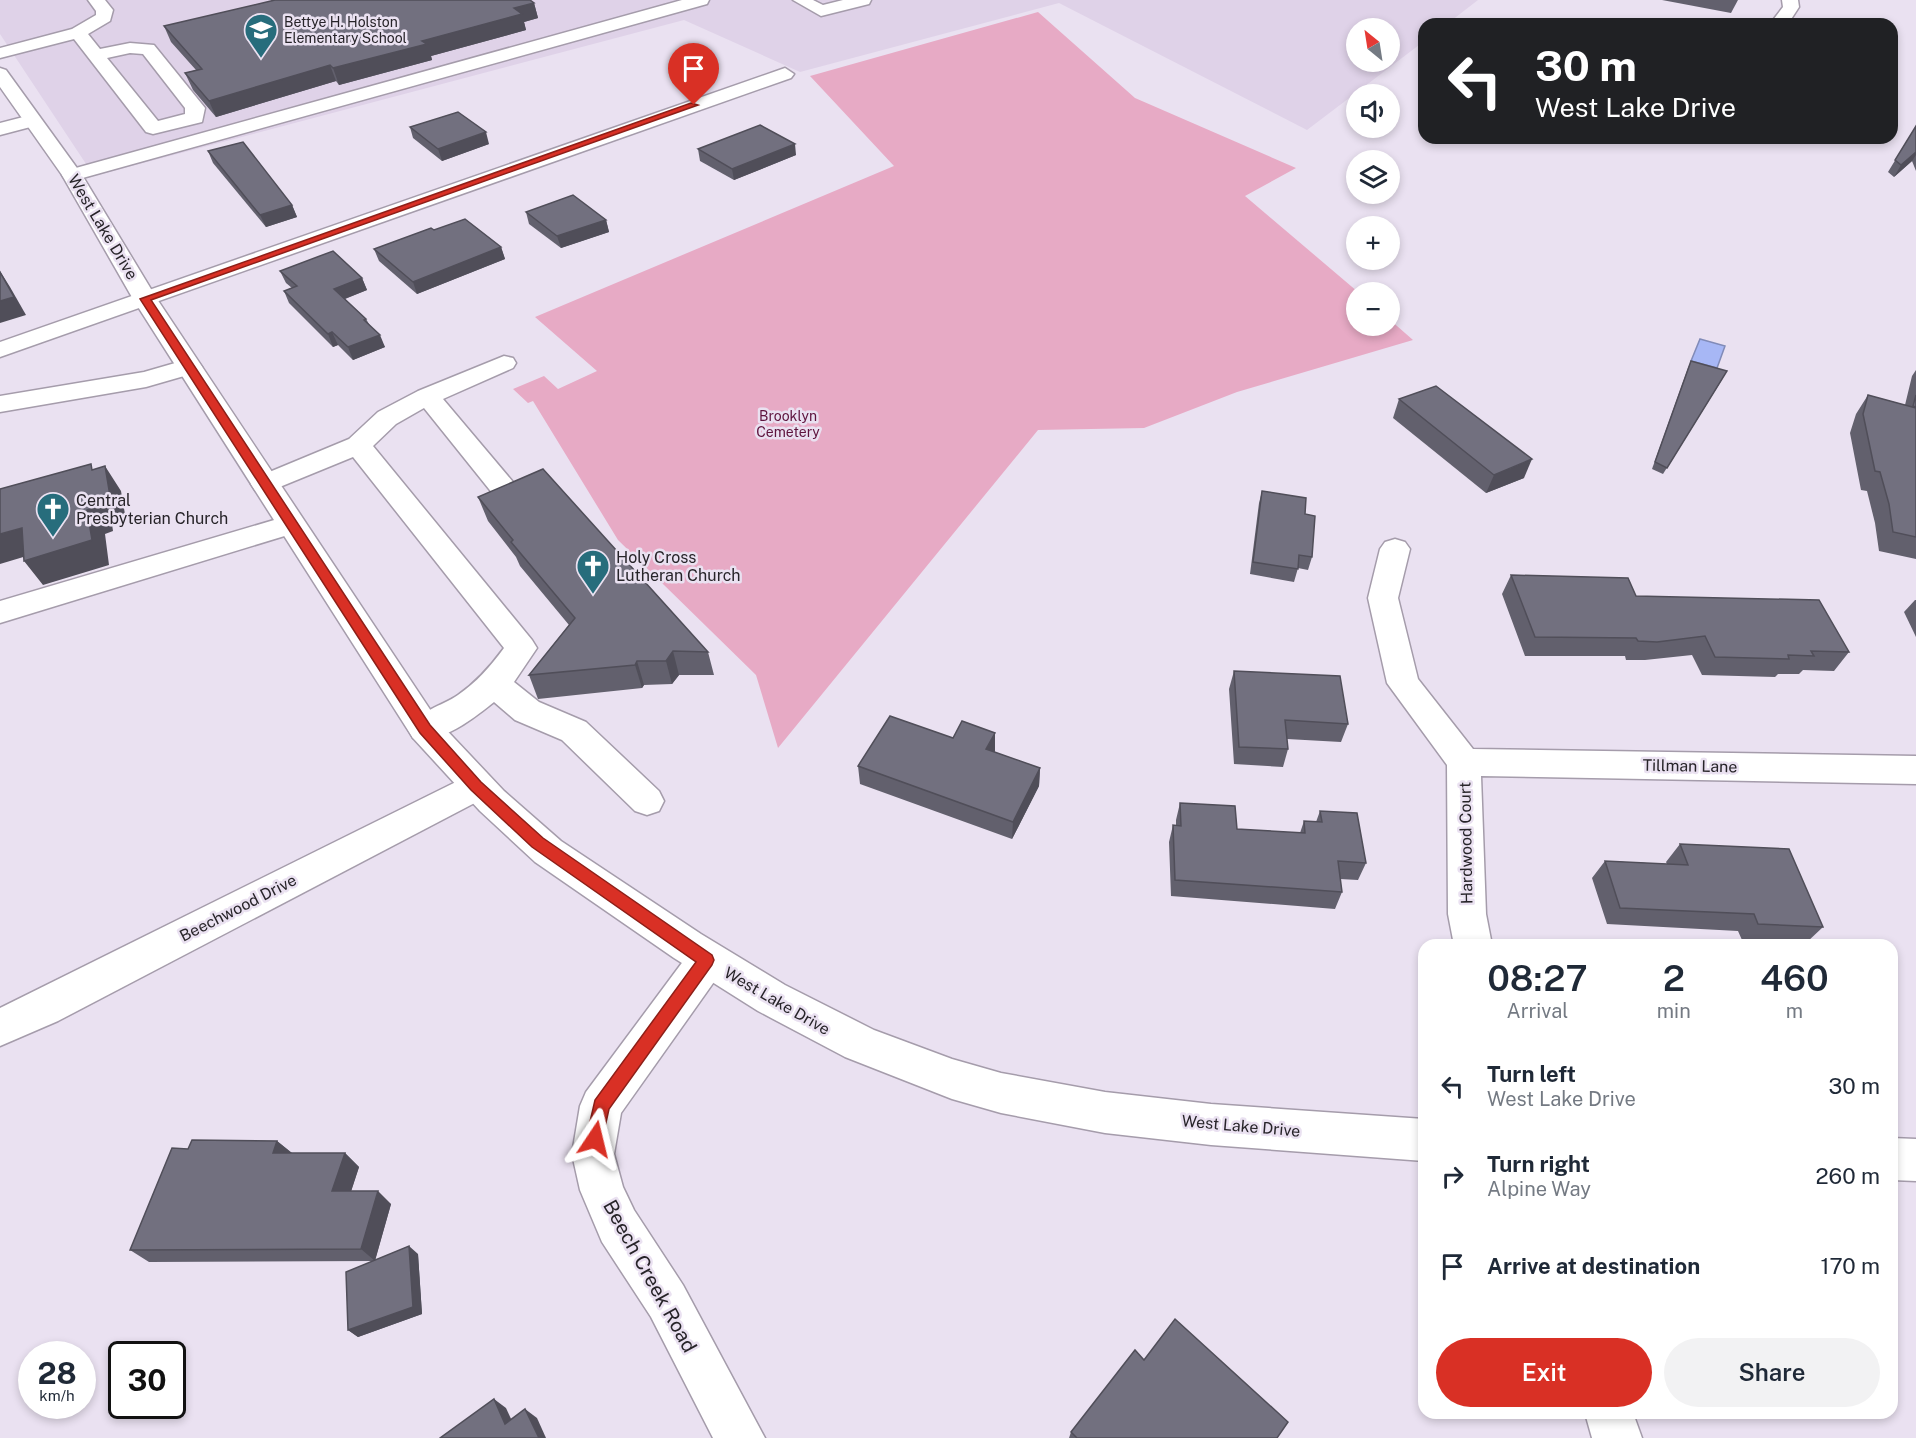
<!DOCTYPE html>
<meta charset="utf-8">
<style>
:root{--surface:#fff;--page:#f2f2f3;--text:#1f2937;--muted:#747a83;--accent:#d93025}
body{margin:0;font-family:"Public Sans",sans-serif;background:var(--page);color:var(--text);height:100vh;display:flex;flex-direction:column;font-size:22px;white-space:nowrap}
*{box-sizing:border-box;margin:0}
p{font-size:20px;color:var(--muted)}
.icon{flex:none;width:33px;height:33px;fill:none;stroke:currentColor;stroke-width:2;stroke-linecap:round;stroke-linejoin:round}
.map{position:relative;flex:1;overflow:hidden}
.side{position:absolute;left:1418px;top:939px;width:480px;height:480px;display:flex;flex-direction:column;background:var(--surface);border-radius:18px;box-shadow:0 3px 9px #0003}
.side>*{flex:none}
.guide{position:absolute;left:1418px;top:18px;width:480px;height:126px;border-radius:18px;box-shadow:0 3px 9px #0003;background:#202124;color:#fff;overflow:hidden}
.needle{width:39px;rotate:330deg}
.fabs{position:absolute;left:1346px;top:18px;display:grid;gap:12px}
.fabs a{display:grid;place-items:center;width:54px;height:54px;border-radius:50%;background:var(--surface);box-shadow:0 3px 9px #0003;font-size:30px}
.speed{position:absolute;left:18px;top:1341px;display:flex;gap:12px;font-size:30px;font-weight:700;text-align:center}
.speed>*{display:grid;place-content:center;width:78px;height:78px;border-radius:50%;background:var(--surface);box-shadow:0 3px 9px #0003;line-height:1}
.speed small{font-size:15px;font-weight:400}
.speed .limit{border:3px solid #111;border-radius:9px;background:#fff;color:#111}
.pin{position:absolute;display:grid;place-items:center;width:51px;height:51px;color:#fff;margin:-62px -26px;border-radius:50% 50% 50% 0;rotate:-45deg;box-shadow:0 0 6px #0007}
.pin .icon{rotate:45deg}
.me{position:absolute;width:66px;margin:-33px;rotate:10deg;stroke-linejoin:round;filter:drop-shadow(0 0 4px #0008)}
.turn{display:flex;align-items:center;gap:21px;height:126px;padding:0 18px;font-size:27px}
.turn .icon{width:78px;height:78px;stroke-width:2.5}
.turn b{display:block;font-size:42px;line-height:51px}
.eta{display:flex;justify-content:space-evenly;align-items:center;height:102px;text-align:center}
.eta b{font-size:36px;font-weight:600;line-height:42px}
.action{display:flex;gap:12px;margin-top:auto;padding:12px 18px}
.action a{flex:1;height:69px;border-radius:36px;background:var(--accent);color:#fff;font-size:24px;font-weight:600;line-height:69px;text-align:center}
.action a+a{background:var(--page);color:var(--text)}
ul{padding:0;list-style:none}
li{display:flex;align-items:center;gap:18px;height:90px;padding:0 18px}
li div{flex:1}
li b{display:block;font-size:22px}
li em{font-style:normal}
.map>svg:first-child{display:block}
.built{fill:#dfd2e8;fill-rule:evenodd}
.green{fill:#e7aac5}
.water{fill:#a7b7f5;stroke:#818bb8;stroke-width:1.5}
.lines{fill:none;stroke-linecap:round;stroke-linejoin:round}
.minor-casing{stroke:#a59cab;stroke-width:3}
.major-casing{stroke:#a59cab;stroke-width:3}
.minor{fill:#fff;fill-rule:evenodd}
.major{fill:#fff;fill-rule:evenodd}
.wall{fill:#62606d}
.shaded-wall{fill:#504e59}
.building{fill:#72707f;stroke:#504e59;stroke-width:1.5}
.route{fill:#d93025;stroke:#8d1f18;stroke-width:1.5}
.labels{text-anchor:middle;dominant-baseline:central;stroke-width:5;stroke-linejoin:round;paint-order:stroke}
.far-poi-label{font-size:14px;fill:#272429;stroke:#eae1f1;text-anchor:start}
.far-park-label{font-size:14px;fill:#5e133d;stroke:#eae1f1}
.street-label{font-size:16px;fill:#272429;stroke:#eae1f1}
.poi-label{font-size:16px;fill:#272429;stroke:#eae1f1;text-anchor:start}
.near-street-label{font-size:20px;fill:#272429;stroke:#eae1f1}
</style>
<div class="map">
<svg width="1916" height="1438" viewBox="0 0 1916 1438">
<rect width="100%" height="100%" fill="#eae1f1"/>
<path class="built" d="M0 0H1478L1447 24H1424L1423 42 1307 130 1059 3 800 72 684 20 94 176 0 34ZM1356 28H1389V62H1356Z"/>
<path class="green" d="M1038 12 1135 98 1296 168 1245 196 1358 292H1356V326H1389V319L1413 340 1237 392 1144 428 1038 430 778 748 756 675 618 540 533 401 528 403 513 389 544 376 558 389 597 371 535 317 894 166 810 76Z"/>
<path class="water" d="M1700 339 1725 346 1717 368 1691 361Z"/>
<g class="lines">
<g class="minor-casing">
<g id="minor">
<path d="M88 0H105L113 10 110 21 88 34 100 49 130 43 154 45 205 108 202 122 153 134 146 132 74 39 0 58V48L72 29 96 15V11ZM130 53 143 54 185 108V114L158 121 107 58Z"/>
<path d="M682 0H709L707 4 79 179H65L62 175 65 171Z"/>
<path d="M793 0H813L823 5 843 0H871L869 4 821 16Z"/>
<path d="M1782 0H1798L1799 7 1788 24H1770L1783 7Z"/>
<path d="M785 68 794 74 791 78 0 357V342Z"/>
<path d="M31 115 41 121 38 125 0 135V123Z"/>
<path d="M504 356 513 358 516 363 513 368 443 399 513 482 517 488 513 494 503 497 493 494 424 408 396 424 373 446 532 640 537 648 514 682 539 702 586 722 659 791 664 801 659 811 647 815 635 811 562 740 515 720 494 702C474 718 439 746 413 738L408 729C418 711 442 706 458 695 477 682 490 667 504 648L353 457 265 493 255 490 251 484 255 478 349 439 378 412 418 391Z"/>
<path d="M189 359 198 362 202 367 198 372 146 387 0 412V396L144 372Z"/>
<path d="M291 515 301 517 305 524 301 531 0 623V601Z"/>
<path d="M1395 539 1405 542 1410 549 1398 598 1418 679 1473 749 1916 756V784L1481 776 1486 914 1492 945H1454L1448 914 1447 765 1387 683 1368 598 1380 549 1385 542Z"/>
<path d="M476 772 488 776 493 786 488 796 58 1021 0 1046V1008Z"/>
<path d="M707 943 721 948 726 960 721 972 621 1113 614 1154 623 1187 634 1210 683 1285 765 1438H713L651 1317 602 1242 580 1190 572 1154 580 1106 586 1092 693 948Z"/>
<path d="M1585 1413H1633L1642 1438H1592Z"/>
</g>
</g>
<g class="major-casing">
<g id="major">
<path d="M0 68 6 70 82 175 157 299 437 720 504 791 561 841 701 934 785 985 874 1030 952 1059 1001 1073 1105 1092 1211 1104 1424 1119V1161L1211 1145 1105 1133 1001 1113 952 1099 845 1057 758 1011 674 958 535 862 480 811 413 738 133 299 62 175 0 87Z"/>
<path d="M1892 1138 1916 1139V1181L1892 1180Z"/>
</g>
</g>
<use href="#minor" class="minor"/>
<use href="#major" class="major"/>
</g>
<g class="wall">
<path d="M1662 0H1738L1731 13Z"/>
<path d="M534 3 538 18 524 22 526 30 431 56 432 60 339 85 336 81 216 117 193 90 185 73 196 70 171 42 164 26Z"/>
<path d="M1916 126V171L1912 161 1894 177 1888 172Z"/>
<path d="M410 127 489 144 442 161 413 138Z"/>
<path d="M698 149 796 155 734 180 700 161Z"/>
<path d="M208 151 292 205 297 217 266 227 213 163Z"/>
<path d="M526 212 606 220 609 232 561 248 529 224Z"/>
<path d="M434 230 501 247 505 259 417 294 379 261 374 249Z"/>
<path d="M280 271 362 278 367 290 345 299 366 319 369 324 385 347 353 360 338 345 333 347 289 303 284 291 292 288 286 283Z"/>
<path d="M1691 361 1723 378 1663 474 1652 469 1688 368Z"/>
<path d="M1916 370V559L1879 551 1875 523 1867 491 1861 490 1850 433 1856 414 1868 395 1905 405 1912 376Z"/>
<path d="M1399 399 1524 478 1486 493 1393 418Z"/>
<path d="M1262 491 1305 514 1312 557 1308 570 1298 568 1294 582 1250 574 1259 503Z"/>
<path d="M478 497 708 652 714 675H679L672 684 644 685 642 688 538 699 529 675 569 625 520 566 516 557 488 521Z"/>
<path d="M1511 575 1636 596 1849 652 1834 671 1803 670 1799 674H1778L1775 677 1702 675 1692 655 1645 660H1626L1625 656H1525L1502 594Z"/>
<path d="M1915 600H1916V637L1904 612Z"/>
<path d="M1234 671 1348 724 1341 742 1287 739 1288 749 1283 767 1234 764 1229 689Z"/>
<path d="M953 738 995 751 994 752 1040 768 1039 786 1012 839 860 784 858 766Z"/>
<path d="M1180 803 1237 829 1300 833 1304 821 1316 822 1320 811 1366 863 1358 880 1340 879 1342 892 1335 909 1171 896 1169 842 1173 825H1176V820Z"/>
<path d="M1680 844 1823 927 1806 943 1742 940 1738 931 1607 924 1592 878 1605 861 1667 864 1666 862Z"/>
<path d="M277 1141 292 1153H345L359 1167 351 1191 391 1204 375 1260 418 1254 422 1314 358 1337 348 1330 374 1261 149 1262 130 1250 188 1149Z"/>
<path d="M1144 1360 1277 1438H1069L1071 1432Z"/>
</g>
<g class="shaded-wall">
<path d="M534 3 538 18 524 22 526 30 431 56 432 60 339 85 333 68 422 41 514 8Z"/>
<path d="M330 65 336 81 216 117 209 101Z"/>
<path d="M486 132 489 144 442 161 438 149Z"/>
<path d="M795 144 796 155 734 180 732 169Z"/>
<path d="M1916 152V155L1912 161 1894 177 1901 165Z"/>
<path d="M292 205 297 217 266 227 260 215Z"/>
<path d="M606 220 609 232 561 248 557 236Z"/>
<path d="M501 247 505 259 417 294 413 282Z"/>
<path d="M0 271 10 287 26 315 0 323Z"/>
<path d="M362 278 367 290 339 301 334 289Z"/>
<path d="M332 332 338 345 333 347 328 334Z"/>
<path d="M380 335 385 347 353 360 348 347Z"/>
<path d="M1532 459 1524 478 1486 493 1494 475Z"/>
<path d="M105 466 121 491 126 520 112 524 113 531 105 534 109 565 43 585 24 561 87 510 95 500Z"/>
<path d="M22 528 40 552 0 564V534Z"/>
<path d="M673 651 679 675 672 684 666 661Z"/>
<path d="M637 661 644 685 642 688 635 665Z"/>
<path d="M995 733V751L986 767V749Z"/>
<path d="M1040 768 1039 786 1012 839 1013 822Z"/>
<path d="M277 1141 293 1154 273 1153Z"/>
<path d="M345 1153 359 1167 347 1204 332 1191Z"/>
<path d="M378 1191 391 1204 375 1261 361 1249Z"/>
<path d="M409 1246 418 1254 422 1314 358 1337 348 1330Z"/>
<path d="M494 1399 506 1408 517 1432 505 1424Z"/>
<path d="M525 1409 537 1418 546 1438H539Z"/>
</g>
<g class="building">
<path d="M275 0H530L534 3 514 8 522 14 422 41 427 44 333 68 330 65 209 101 185 73 202 69 164 26Z"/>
<path d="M458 112 486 132 438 149 410 127Z"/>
<path d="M760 125 795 144 732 169 698 149Z"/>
<path d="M1916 126V152L1901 165 1895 160Z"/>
<path d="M243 142 292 205 260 215 208 151Z"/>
<path d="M573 195 606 220 557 236 526 212Z"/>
<path d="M465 219 501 247 413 282 374 249 431 228 434 230Z"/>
<path d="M333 251 362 278 334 289 366 319 364 320 380 335 348 347 332 332 328 334 284 291 297 286 280 271Z"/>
<path d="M0 272 14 297 0 301Z"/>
<path d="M1691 361 1727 371 1667 468 1655 462Z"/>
<path d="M1436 386 1532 459 1494 475 1399 399Z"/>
<path d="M1868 395 1916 408V537L1893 532 1889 504 1880 472 1875 471 1863 414Z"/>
<path d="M1916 395V407L1913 406Z"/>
<path d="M91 464 92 470 105 466 110 496 95 500 96 507 87 510 92 540 24 561 22 528 0 534V489Z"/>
<path d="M543 469 708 652 673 651 666 661H637L635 665 529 675 575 618 511 542 513 540 478 497Z"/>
<path d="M1262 491 1306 498 1305 514 1315 516 1312 557 1299 555 1298 569 1253 562Z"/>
<path d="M1511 575 1628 578 1636 596 1819 600 1849 652 1811 651 1814 656 1788 655 1789 659 1715 657 1705 636 1657 642 1638 641 1636 638 1535 637Z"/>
<path d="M1234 671 1340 676 1348 724 1285 720 1288 749 1239 747Z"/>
<path d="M890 716 953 738 962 721 995 733 986 749 1040 768 1013 822 858 766Z"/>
<path d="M1180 803 1235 806 1237 829 1305 833 1304 821 1322 822 1320 811 1357 813 1366 863 1338 861 1342 892 1175 880 1173 825 1181 826Z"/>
<path d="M1680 844 1789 849 1823 927 1758 924 1754 914 1620 908 1605 861 1688 865Z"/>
<path d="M192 1140 277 1141 273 1153H345L332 1191H378L361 1249 130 1250 172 1148 188 1149Z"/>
<path d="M409 1246 413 1307 348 1330 346 1272Z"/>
<path d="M1175 1319 1288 1422 1277 1438H1077L1071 1432 1135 1350 1144 1360Z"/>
<path d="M494 1399 505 1424 525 1409 539 1438H440Z"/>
</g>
<path class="route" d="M691 103 698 105 151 300 430 725 481 782 543 838 712 955 714 960 712 965 609 1109 601 1145 595 1147 589 1145 586 1139 595 1100 696 962 532 847 471 790 420 733 140 299Z"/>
<defs>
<g id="school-pin" transform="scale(1.725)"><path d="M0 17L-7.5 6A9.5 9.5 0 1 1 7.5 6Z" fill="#276d7c" stroke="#eae1f1"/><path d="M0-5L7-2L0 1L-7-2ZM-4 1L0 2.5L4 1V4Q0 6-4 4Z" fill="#fff"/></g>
<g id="church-pin" transform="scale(1.725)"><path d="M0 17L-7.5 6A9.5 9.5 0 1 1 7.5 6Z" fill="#276d7c" stroke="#eae1f1"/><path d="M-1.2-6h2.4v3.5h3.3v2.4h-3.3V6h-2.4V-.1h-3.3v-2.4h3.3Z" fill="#fff"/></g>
</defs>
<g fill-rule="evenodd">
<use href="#school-pin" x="261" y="30"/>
<use href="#church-pin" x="53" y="509"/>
<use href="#church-pin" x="593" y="566"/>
</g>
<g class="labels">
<g class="far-poi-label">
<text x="284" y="22">Bettye H. Holston<tspan x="284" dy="16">Elementary School</tspan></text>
</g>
<g class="far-park-label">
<text x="788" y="416">Brooklyn<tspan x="788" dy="16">Cemetery</tspan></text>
</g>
<g class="street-label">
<text transform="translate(103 227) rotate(59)">West Lake Drive</text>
<text transform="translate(1690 766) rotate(1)">Tillman Lane</text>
<text transform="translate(1466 843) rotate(-91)">Hardwood Court</text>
<text transform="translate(238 908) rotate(-27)">Beechwood Drive</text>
<text transform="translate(777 1001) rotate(30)">West Lake Drive</text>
<text transform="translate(1241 1126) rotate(5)">West Lake Drive</text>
</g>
<g class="poi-label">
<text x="76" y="500">Central<tspan x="76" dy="18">Presbyterian Church</tspan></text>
<text x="616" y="557">Holy Cross<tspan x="616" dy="18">Lutheran Church</tspan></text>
</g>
<g class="near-street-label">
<text transform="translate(650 1276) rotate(61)">Beech Creek Road</text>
</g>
</g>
</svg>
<div class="fabs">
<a><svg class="needle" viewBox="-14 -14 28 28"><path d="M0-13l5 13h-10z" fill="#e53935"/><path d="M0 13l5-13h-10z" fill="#747a83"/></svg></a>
<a><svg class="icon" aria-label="sound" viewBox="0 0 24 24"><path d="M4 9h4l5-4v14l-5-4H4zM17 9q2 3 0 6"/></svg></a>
<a><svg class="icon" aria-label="layers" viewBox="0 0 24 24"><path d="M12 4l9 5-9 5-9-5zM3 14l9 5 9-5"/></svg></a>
<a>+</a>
<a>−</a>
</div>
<div class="speed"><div>28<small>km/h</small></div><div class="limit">30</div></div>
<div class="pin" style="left:694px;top:105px;background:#d93025"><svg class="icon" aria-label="arrive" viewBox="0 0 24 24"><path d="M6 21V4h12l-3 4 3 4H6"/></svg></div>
<svg class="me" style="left:595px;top:1139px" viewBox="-20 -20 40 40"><path d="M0-17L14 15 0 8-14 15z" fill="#d93025" stroke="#fff" stroke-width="4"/></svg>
<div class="guide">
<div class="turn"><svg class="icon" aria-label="left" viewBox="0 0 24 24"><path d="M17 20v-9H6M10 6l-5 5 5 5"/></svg><div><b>30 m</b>West Lake Drive</div></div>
</div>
<section class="side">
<div class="eta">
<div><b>08:27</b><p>Arrival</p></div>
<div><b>2</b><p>min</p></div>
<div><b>460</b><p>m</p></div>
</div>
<ul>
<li><svg class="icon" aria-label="left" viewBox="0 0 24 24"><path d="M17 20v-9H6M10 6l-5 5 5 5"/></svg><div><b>Turn left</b><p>West Lake Drive</p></div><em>30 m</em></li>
<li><svg class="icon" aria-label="right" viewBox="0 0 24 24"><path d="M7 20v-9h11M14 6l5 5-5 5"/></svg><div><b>Turn right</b><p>Alpine Way</p></div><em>260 m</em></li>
<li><svg class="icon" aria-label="arrive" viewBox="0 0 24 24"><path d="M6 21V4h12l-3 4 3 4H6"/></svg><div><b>Arrive at destination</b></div><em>170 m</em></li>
</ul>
<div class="action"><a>Exit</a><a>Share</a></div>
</section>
</div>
